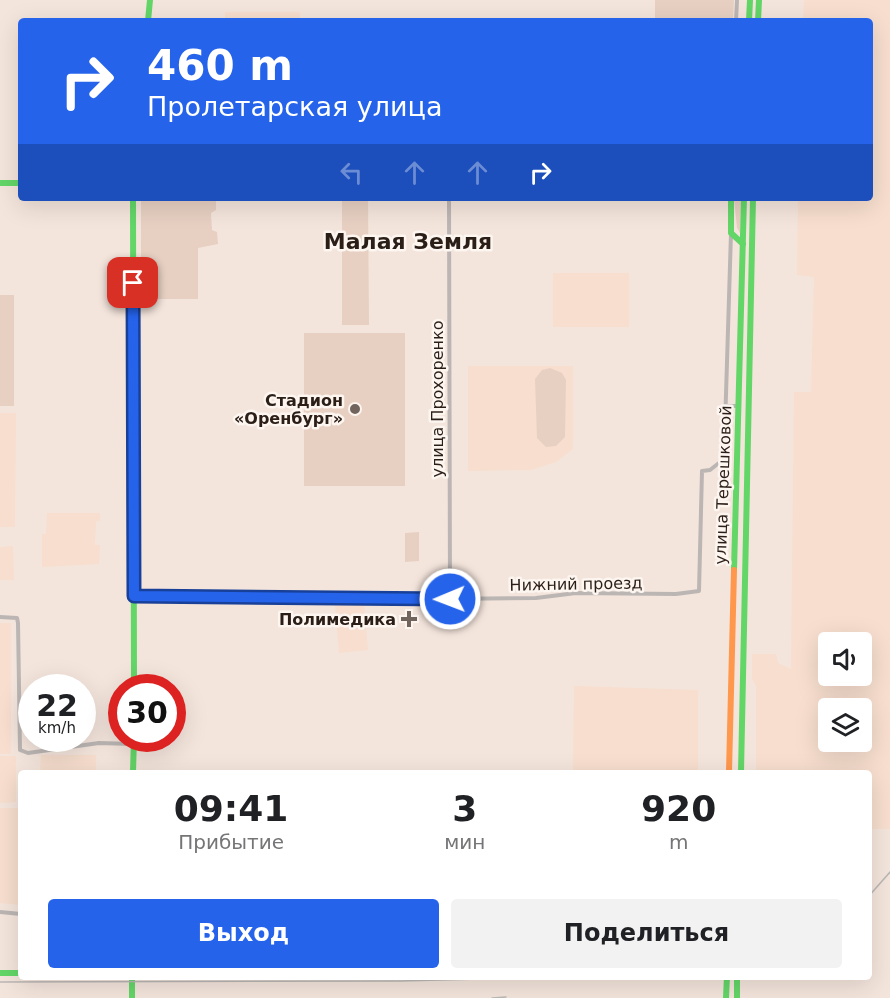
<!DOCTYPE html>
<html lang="ru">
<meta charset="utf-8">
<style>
:root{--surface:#fff;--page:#f2f2f2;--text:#202124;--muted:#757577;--accent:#2563eb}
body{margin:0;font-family:"DejaVu Sans",sans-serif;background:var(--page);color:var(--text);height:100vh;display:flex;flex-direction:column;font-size:22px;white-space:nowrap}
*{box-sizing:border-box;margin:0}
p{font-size:20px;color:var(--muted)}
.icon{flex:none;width:33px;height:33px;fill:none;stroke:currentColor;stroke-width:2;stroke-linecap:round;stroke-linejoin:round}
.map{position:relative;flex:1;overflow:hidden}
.panel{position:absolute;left:18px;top:770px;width:854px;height:210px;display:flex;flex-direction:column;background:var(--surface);border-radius:6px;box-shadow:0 6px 24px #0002}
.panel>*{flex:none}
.banner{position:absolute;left:18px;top:18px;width:855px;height:183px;border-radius:6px;box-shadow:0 6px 24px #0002;background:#2563eb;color:#fff;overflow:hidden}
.fabs{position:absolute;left:818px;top:632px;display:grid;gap:12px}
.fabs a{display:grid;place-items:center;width:54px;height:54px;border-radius:6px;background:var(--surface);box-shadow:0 6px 24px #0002;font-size:30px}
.speed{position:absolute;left:18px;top:674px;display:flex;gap:12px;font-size:30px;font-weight:700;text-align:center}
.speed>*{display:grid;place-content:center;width:78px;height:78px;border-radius:50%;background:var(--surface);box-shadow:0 6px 24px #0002;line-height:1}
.speed small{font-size:15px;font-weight:400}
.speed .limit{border:9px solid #d22;background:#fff;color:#111}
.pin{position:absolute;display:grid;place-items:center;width:51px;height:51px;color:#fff;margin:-26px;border-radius:12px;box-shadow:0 3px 9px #0006}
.me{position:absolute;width:66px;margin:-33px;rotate:269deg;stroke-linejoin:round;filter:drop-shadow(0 0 4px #0008)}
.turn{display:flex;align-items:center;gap:21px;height:126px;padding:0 30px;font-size:27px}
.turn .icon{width:78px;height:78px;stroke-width:2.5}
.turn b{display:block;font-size:42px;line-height:51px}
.lanes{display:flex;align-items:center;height:57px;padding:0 30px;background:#0003;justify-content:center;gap:30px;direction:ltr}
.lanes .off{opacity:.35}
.eta{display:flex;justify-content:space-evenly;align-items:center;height:102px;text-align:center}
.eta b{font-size:36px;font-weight:700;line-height:42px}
.action{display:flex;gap:12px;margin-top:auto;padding:12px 30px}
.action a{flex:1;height:69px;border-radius:6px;background:var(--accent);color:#fff;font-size:24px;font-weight:700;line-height:69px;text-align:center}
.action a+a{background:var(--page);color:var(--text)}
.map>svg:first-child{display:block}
.built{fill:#f7dece;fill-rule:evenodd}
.green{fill:#e7d0c2}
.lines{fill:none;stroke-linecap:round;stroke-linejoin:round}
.street{stroke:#bbb6b4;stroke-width:4}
.fast{stroke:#63d668;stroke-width:6}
.slow{stroke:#ff974d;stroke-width:6}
.rail{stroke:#bbb7b5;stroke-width:1.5}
.route-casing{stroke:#184099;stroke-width:15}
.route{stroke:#2563eb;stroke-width:10}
.poi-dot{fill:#71645c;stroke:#fcf5f0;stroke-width:2}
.labels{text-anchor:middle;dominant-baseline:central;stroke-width:5;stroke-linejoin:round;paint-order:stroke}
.street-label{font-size:16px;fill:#2b1e17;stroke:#fcf5f0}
.poi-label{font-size:16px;font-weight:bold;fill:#2b1e17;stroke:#fcf5f0;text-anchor:end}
.district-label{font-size:22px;font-weight:bold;fill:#2b1e17;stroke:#fcf5f0}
</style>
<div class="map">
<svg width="890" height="998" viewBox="0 0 890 998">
<rect width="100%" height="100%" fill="#f4e5dc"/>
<g class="built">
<path d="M804 0H890V829H869L868 772H756V686L752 679V654H776L778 663 791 669 794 392H811L814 277 797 275 798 198H870V21H803ZM828 642H861V675H828ZM828 708H861V741H828Z"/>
<rect x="225" y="12" width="75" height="9"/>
<rect x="553" y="273" width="76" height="54"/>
<path d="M468 366H573V449L556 462 531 470 468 471Z"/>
<path d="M0 413H16L15 527H0Z"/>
<path d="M47 513H100V521H96L95 545H100L99 564 42 567V534H46Z"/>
<path d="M13 546 14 580H0V547Z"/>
<path d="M364 604 368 650 339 653 335 605Z"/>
<rect x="0" y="623" width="11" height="131"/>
<path d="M574 686 698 690V770H573Z"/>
<path d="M41 755H96V772H40Z"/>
<path d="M0 756H16V802L0 803Z"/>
<path d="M0 808H21V905L0 903Z"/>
</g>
<g class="green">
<path d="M655 0H734L733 21H655Z"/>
<path d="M141 198H216V210L211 213 212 230 217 232 218 244 198 248V299H141Z"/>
<path d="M342 198H368L369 325H342Z"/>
<path d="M734 198H741L740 233 737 228Z"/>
<rect x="0" y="295" width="14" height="111"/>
<rect x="304" y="333" width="101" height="153"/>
<path d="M550 368 562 373 566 380 565 437 556 446 546 447 537 438 535 379 542 370Z"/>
<path d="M419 532V561L405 562V533Z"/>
</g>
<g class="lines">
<g class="street">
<path d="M736 21 737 0"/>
<path d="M449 198 450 599"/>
<path d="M725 406H739"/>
<path d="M134 596 441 599 536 598 576 593 676 594 699 591 702 471 710 470 724 459 731 233"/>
<path d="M0 617 17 618 18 623 20 750 28 753 99 743 133 744"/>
<path d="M0 912 21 914"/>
</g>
<g class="fast">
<path d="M148 21 150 0"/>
<path d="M749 21 750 0"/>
<path d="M758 21 759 0"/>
<path d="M0 183H21"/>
<path d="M133 198 134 687"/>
<path d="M731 198V233L743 244"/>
<path d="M734 570 744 198"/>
<path d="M133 772 134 738"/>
<path d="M741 772 753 198"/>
<path d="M0 973H21"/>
<path d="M132 976V998"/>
<path d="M737 976V998"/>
<path d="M726 998 727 976"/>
</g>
<path class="slow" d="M729 772 734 570"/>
<g class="rail">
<path d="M868 897 890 872"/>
<path d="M0 982 400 981 606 976"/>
<path d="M492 998 506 997"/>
</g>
</g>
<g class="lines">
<g class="route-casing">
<path id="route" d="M133 283 134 596 450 599"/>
</g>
<use href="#route" class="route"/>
</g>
<g class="poi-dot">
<circle cx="355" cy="409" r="6"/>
<path d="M406 610h6v6h6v6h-6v6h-6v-6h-6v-6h6z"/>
</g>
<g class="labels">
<g class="street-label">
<text transform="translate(437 399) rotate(-90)">улица Прохоренко</text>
<text transform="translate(723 485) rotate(-88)">улица Терешковой</text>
<text transform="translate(576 584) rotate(-1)">Нижний проезд</text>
</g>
<g class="poi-label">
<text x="343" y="400">Стадион<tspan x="343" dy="18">«Оренбург»</tspan></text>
<text x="396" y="619">Полимедика</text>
</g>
<g class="district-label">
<text x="408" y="241">Малая Земля</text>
</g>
</g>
</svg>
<div class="fabs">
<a><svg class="icon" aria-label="sound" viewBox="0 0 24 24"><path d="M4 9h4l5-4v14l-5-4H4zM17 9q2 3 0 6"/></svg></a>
<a><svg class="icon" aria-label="layers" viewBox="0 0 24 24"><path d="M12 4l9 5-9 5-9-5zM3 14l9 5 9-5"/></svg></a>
</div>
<div class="speed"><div>22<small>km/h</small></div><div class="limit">30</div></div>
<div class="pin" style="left:133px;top:283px;background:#d93025"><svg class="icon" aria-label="arrive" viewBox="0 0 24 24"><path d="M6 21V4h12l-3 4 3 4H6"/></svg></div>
<svg class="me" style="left:450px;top:599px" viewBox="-20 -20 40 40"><circle r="17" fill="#2563eb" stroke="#fff" stroke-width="3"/><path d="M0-11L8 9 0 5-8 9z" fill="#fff"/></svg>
<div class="banner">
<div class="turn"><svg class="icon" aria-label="right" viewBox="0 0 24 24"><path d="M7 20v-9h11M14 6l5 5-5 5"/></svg><div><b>460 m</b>Пролетарская улица</div></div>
<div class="lanes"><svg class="icon off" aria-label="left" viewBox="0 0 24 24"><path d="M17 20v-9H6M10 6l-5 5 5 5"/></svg><svg class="icon off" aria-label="ahead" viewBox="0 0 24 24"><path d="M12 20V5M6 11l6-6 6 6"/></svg><svg class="icon off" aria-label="ahead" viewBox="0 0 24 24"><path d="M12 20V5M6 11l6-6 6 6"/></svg><svg class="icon" aria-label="right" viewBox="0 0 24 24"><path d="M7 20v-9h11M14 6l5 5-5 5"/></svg></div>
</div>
<section class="panel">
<div class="eta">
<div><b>09:41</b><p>Прибытие</p></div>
<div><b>3</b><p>мин</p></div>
<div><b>920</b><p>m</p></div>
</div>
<div class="action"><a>Выход</a><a>Поделиться</a></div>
</section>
</div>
